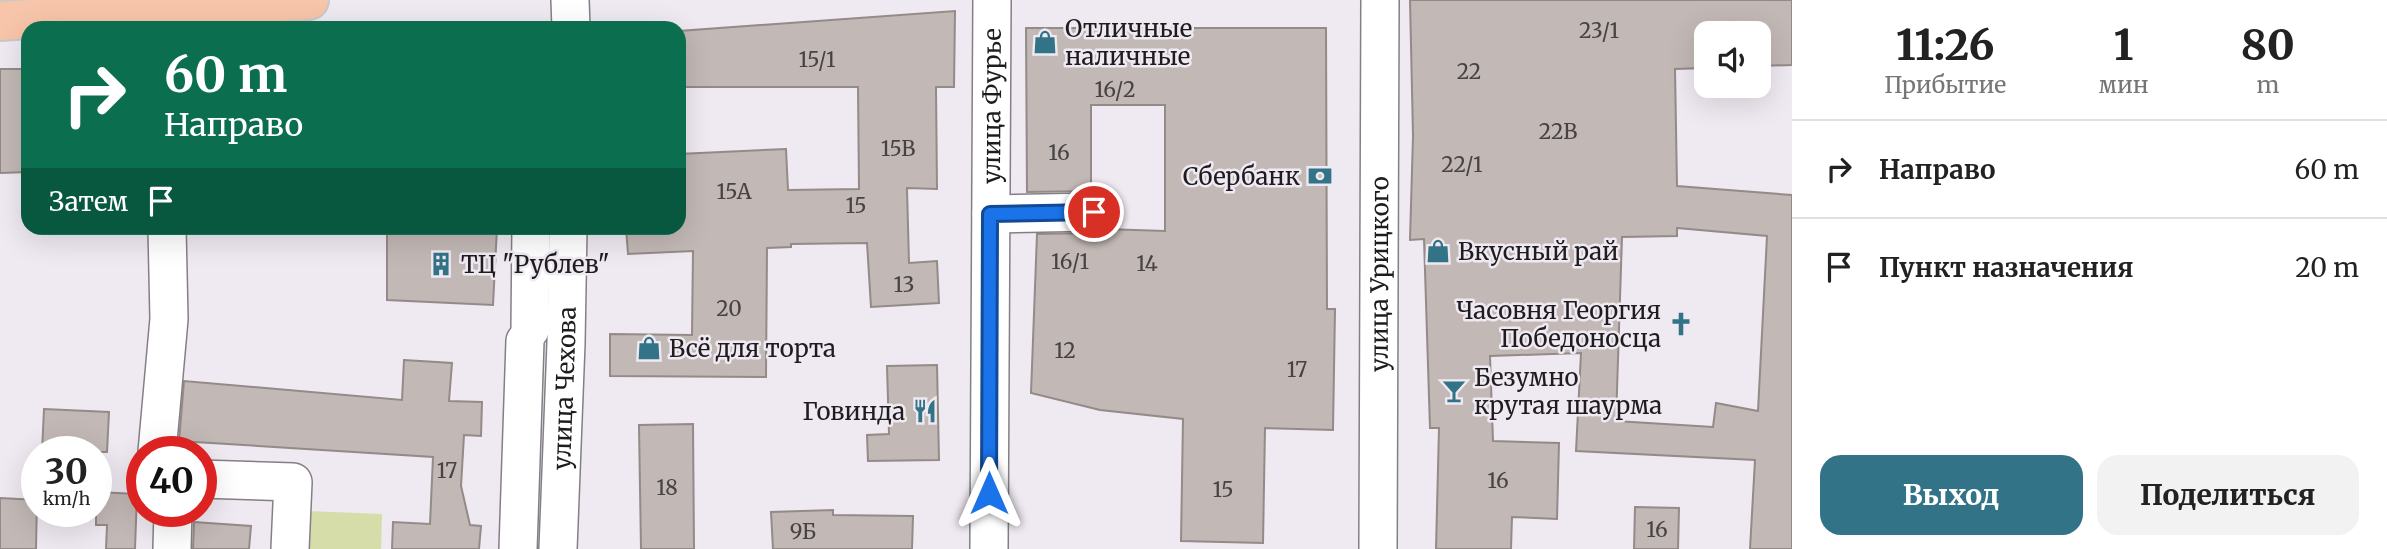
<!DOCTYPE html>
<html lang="ru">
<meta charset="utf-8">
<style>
:root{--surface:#fff;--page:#f2f2f2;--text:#222;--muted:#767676;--line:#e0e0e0;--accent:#337387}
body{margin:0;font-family:Merriweather,serif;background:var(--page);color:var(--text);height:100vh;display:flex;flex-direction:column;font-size:26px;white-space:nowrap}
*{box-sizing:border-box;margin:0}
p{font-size:23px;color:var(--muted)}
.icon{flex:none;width:38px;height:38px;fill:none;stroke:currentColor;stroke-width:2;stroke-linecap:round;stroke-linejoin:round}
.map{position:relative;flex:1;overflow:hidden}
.panel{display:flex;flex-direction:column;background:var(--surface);width:595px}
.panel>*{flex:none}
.banner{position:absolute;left:21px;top:21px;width:665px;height:214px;border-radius:21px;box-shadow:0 7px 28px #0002;background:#0b6e4f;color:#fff;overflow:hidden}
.controls{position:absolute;left:1694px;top:21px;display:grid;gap:14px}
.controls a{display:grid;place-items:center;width:77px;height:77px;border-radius:14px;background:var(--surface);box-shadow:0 7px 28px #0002;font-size:35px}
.speed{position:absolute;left:21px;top:436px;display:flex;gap:14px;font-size:35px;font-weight:700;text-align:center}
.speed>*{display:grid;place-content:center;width:91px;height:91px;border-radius:50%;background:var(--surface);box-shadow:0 7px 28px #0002;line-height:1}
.speed small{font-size:18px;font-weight:400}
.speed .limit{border:10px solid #d22;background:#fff;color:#111}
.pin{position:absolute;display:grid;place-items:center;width:60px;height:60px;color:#fff;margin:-30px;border:4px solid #fff;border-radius:50%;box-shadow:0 2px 7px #0007}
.me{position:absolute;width:77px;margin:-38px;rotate:0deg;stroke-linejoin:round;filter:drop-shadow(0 0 5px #0008)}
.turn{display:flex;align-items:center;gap:24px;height:147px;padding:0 28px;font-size:32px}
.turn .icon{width:91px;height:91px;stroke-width:2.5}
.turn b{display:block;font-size:49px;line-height:60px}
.then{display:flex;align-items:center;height:66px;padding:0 28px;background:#0003;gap:14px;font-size:26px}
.eta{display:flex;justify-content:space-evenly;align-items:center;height:119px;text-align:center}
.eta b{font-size:42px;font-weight:800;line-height:49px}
.cta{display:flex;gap:14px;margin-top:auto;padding:14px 28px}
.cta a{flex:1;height:80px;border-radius:21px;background:var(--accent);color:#fff;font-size:28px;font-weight:800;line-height:80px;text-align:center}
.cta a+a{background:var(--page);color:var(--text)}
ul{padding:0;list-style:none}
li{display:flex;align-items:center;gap:21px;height:98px;padding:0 28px;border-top:2px solid var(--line)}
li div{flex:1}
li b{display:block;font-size:26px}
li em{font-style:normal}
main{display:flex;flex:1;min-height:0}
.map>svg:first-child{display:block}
.green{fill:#d6dda9}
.building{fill:#c2b8b5;stroke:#948a87;stroke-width:2;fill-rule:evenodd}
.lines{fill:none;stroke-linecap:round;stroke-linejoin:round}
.minor-casing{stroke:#847f86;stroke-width:40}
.major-casing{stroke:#c9c9c9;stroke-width:42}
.minor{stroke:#fff;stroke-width:37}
.major{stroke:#f7c5aa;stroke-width:38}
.route-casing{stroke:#114b97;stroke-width:18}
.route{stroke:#1a73e8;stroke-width:12}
.labels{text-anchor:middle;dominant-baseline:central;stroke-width:5;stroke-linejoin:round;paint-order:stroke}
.number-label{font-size:21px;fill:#474344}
.poi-label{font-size:24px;fill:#1e1c1f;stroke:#efe9f1;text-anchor:start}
.street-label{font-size:24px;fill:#1e1c1f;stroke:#efe9f1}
</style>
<main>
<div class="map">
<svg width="1792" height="549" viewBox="0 0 1792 549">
<rect width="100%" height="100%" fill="#efe9f1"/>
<path class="green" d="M307 511 382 514 381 549H306Z"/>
<g class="building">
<path d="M1410 0H1792V65L1759 66V33H1706V68L1675 69 1677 186 1792 195V549H1750L1755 460 1576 451 1581 353 1490 356 1493 441 1559 443 1557 519 1512 517 1511 549H1436L1439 428H1430L1424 239 1410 240 1413 136ZM1677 228 1767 236 1758 411 1716 403 1713 427 1616 421 1622 237 1677 236Z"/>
<path d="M955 11 954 87H936L937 189 907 188 909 263 937 261 939 303 871 307 867 243 791 244V247L767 248 766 377 610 376V334L692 335 693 251 628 254 626 228H679V154L786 149 788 190 859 189 858 87H679V31Z"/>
<path d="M1026 28H1326L1327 309H1335L1333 430 1265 428 1263 543 1181 541 1183 419 1100 410 1031 393 1037 234 1094 233 1105 229 1165 231V105H1091V191L1027 192Z"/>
<path d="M0 69H28V172L0 173Z"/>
<path d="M387 228H497L493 305 387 300Z"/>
<path d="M404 360 452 363 449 401 482 402 481 436 464 435 461 486 470 525 481 526 479 549H392L393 522 430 524 433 457 179 441 184 381 402 400Z"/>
<path d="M937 365 939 460 868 461 867 435 889 434 887 366Z"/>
<path d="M44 409 109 412 107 452H42Z"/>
<path d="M693 424 694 549H641L639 425Z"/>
<path d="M96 492 137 494 135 549H106L107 525H96Z"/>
<path d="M0 498 37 500 36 549H0Z"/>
<path d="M1635 507 1679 508 1678 549H1634Z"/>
<path d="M833 510V515L913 516 912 549H773L771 512Z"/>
<path d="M194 522 251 526 249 549H193Z"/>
</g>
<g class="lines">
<g class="minor-casing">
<g id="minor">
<path d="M570 0 571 28"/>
<path d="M991 214 1094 212"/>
<path d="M530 330 531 228"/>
<path d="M157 452 169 319 167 228"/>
<path d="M201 479 293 482 290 549"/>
<path d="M172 549 173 511"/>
<path d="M518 549 525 341"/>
<path id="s1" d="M558 549 566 343 568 228"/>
<path id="s2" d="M989 549 992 0"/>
<path id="s3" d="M1378 549 1380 0"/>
</g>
</g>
<g class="major-casing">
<path id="major" d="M0 21 309 0"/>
</g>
<use href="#minor" class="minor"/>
<use href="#major" class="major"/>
</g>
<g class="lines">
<g class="route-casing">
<path id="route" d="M989 493 990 214 1094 212"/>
</g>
<use href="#route" class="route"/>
</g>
<defs>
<g id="shop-bare" transform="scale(1.89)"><path d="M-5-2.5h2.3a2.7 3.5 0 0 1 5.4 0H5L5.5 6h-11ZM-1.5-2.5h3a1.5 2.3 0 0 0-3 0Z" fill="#337387" stroke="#efe9f1" stroke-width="2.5" paint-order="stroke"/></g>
<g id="bank-bare" transform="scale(1.89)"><path d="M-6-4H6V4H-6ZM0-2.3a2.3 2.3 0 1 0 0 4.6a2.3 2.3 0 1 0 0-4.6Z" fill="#337387" stroke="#efe9f1" stroke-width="2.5" paint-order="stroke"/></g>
<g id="building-bare" transform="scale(1.89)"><path d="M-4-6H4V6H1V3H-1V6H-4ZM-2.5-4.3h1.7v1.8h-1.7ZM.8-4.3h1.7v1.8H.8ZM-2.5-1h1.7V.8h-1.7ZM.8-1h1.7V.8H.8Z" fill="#337387" stroke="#efe9f1" stroke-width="2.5" paint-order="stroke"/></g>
<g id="church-bare" transform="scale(1.89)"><path d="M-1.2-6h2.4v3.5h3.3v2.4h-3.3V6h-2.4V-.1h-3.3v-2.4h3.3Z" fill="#337387" stroke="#efe9f1" stroke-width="2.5" paint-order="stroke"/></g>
<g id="bar-bare" transform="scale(1.89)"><path d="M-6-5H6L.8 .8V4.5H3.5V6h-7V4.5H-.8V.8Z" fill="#337387" stroke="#efe9f1" stroke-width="2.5" paint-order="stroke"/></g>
<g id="restaurant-bare" transform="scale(1.89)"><path d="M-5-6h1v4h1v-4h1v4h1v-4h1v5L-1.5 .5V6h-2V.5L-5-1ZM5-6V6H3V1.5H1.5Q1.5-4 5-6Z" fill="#337387" stroke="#efe9f1" stroke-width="2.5" paint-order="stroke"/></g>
</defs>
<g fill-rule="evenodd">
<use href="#shop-bare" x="1045" y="42"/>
<use href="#bank-bare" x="1320" y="176"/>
<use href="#shop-bare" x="1438" y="251"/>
<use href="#building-bare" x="441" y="264"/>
<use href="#church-bare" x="1681" y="324"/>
<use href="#shop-bare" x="649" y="348"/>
<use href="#bar-bare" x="1454" y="391"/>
<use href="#restaurant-bare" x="925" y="411"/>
</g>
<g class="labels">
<g class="number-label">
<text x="1599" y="30">23/1</text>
<text x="817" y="59">15/1</text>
<text x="1469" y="71">22</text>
<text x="1115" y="89">16/2</text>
<text x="1558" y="131">22В</text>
<text x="898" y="148">15В</text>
<text x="1059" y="152">16</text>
<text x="1462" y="164">22/1</text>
<text x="734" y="191">15А</text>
<text x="856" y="205">15</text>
<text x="1070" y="261">16/1</text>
<text x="1147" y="263">14</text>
<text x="904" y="284">13</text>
<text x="729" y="308">20</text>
<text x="1065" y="350">12</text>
<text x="1297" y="369">17</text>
<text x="447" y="470">17</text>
<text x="1498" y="480">16</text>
<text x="667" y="487">18</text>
<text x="1223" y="489">15</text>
<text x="1657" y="529">16</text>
<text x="803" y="531">9Б</text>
</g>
<g class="poi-label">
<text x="1065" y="28">Отличные<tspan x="1065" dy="28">наличные</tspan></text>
<text x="1300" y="176" text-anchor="end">Сбербанк</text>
<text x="1458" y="251">Вкусный рай</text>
<text x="461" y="264">ТЦ "Рублев"</text>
<text x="1661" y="310" text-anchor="end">Часовня Георгия<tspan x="1661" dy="28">Победоносца</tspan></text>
<text x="669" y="348">Всё для торта</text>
<text x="1474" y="377">Безумно<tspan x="1474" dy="28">крутая шаурма</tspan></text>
<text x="905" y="411" text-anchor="end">Говинда</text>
</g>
<g class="street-label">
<text stroke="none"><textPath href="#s2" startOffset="443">улица Фурье</textPath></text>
<text stroke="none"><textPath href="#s3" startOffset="275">улица Урицкого</textPath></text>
<text stroke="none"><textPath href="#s1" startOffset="161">улица Чехова</textPath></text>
</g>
</g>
</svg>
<div class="controls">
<a><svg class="icon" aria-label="sound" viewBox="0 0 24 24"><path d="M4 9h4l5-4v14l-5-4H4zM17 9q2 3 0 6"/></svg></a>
</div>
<div class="speed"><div>30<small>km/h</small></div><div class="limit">40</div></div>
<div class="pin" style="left:1094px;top:212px;background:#d93025"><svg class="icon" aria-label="arrive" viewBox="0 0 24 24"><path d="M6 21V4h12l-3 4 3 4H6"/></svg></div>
<svg class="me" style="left:989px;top:493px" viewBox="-20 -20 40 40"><path d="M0-17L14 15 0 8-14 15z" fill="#1a73e8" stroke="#fff" stroke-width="4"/></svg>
<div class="banner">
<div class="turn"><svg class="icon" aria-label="right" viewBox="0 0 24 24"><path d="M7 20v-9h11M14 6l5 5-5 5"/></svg><div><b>60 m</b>Направо</div></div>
<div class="then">Затем<svg class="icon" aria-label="arrive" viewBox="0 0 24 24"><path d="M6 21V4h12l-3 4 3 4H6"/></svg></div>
</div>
</div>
<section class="panel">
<div class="eta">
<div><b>11:26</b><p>Прибытие</p></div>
<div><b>1</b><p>мин</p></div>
<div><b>80</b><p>m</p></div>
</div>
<ul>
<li><svg class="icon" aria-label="right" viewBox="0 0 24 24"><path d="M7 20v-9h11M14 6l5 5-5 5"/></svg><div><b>Направо</b></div><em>60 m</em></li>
<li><svg class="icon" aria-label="arrive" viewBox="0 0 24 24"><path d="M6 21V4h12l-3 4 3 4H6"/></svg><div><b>Пункт назначения</b></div><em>20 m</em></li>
</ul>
<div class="cta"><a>Выход</a><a>Поделиться</a></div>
</section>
</main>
